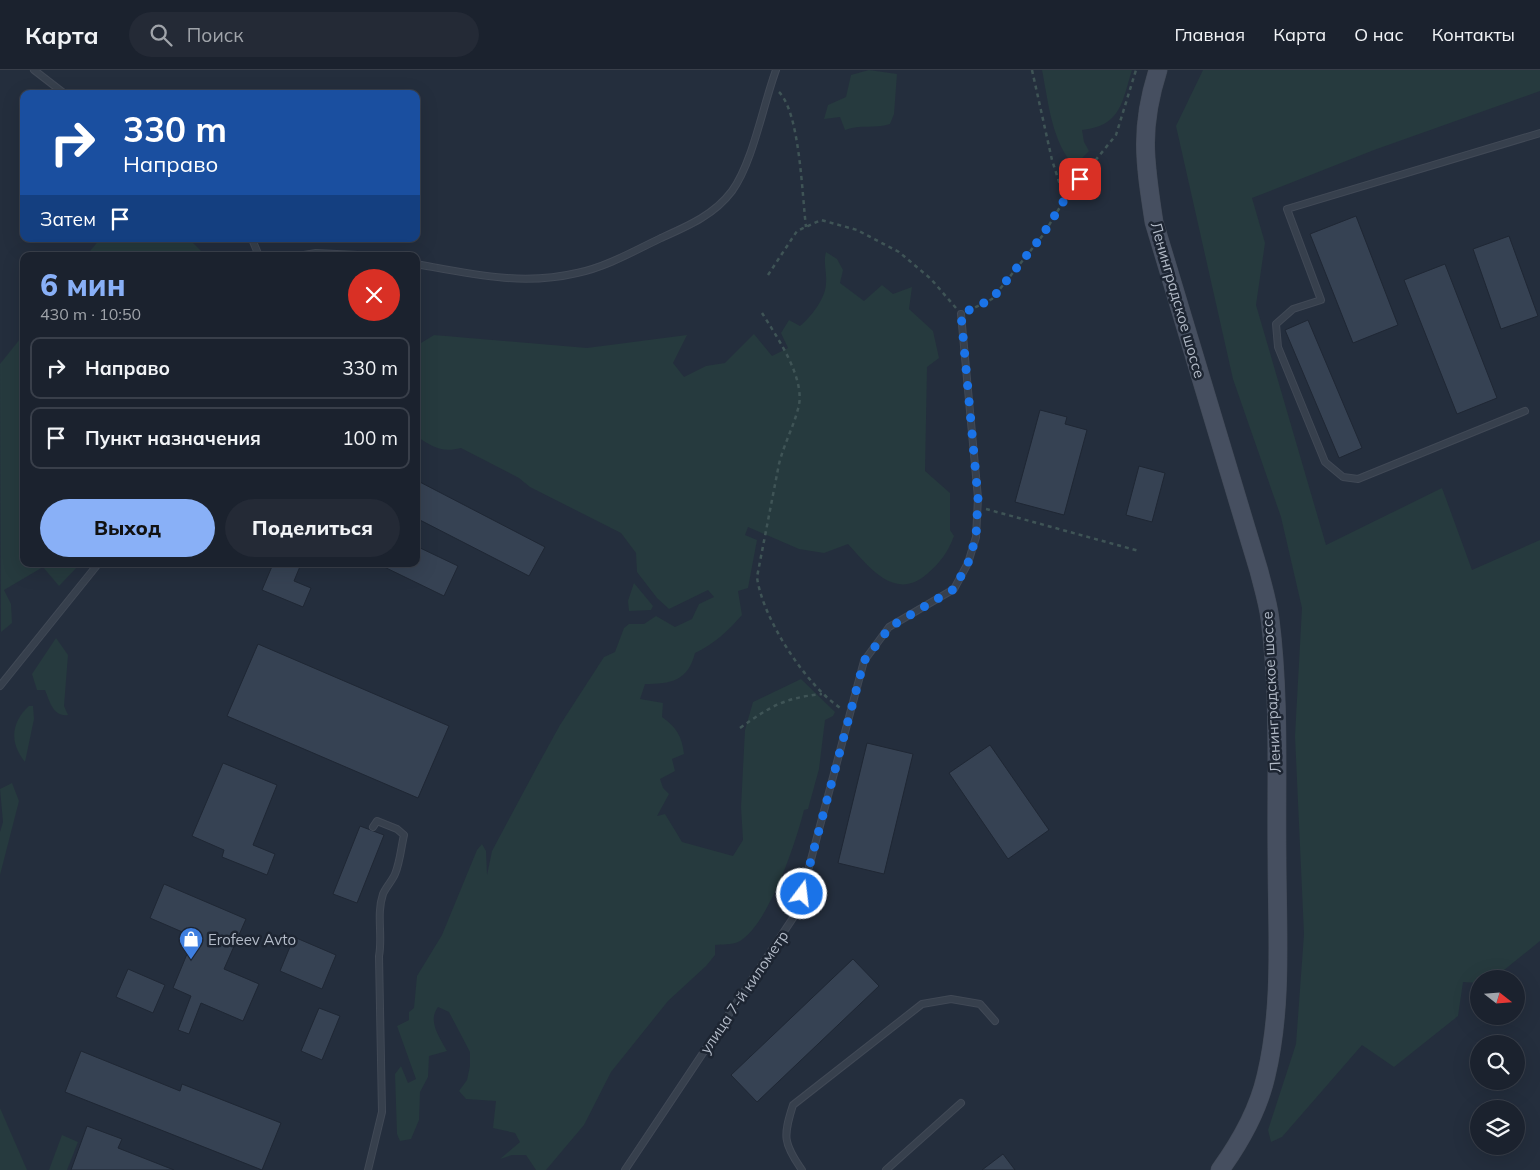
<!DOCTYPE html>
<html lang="ru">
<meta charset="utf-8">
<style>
:root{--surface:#1b222e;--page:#242a36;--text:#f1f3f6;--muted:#a0a4aa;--line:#393f4a;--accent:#89b0f7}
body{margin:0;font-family:Mulish,sans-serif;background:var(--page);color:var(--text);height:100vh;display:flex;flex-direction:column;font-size:19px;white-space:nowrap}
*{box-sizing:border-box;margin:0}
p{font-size:16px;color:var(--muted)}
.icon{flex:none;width:28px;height:28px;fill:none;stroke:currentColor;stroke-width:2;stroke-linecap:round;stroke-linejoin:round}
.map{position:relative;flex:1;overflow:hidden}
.sheet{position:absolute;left:20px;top:182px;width:400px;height:315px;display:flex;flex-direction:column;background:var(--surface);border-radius:10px;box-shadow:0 5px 20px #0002,0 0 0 1px var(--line)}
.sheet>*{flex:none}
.banner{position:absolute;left:20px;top:20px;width:400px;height:152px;border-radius:10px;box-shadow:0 5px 20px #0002,0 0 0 1px var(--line);background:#1a4fa0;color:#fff;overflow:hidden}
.needle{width:32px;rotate:107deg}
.tools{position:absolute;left:1470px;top:900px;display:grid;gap:10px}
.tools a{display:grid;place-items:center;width:55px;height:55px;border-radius:50%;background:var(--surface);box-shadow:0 5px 20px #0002,0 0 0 1px var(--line);font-size:25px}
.pin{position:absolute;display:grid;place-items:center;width:42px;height:42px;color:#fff;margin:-21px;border-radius:10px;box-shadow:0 2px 8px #0006}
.me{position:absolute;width:55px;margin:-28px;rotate:15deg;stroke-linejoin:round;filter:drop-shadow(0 0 4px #0008)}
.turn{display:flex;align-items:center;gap:18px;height:105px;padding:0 20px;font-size:22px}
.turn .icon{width:65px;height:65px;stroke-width:2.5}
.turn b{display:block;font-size:35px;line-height:42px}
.then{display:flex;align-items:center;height:48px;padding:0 20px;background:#0003;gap:10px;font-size:19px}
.round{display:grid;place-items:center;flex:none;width:52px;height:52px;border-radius:26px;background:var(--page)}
.summary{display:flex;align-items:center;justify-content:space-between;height:85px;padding:0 20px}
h1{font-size:30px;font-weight:800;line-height:38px;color:var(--accent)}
.primary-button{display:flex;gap:10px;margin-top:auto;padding:10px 20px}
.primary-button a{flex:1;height:58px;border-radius:30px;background:var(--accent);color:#111;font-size:20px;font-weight:800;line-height:58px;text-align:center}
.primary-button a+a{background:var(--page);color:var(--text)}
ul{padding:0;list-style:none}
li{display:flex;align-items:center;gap:15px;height:62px;margin:0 10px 8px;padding:0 10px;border:2px solid var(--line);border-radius:10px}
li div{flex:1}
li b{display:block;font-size:19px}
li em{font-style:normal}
header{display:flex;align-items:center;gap:30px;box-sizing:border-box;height:70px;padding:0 25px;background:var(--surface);border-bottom:1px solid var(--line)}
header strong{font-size:24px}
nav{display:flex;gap:28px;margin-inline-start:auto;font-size:18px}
.search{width:350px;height:45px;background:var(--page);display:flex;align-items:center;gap:12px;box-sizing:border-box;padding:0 18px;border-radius:28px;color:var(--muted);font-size:19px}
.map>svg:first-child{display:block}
.green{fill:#263a3e}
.building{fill:#364253;stroke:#1f2734}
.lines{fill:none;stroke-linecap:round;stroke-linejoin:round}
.lane-casing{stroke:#414956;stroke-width:8}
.secondary-casing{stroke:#414956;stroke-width:19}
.path{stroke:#3f5456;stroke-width:2.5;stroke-dasharray:4 4;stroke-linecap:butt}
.lane{stroke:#37404d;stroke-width:6}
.secondary{stroke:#464f60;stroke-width:18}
.route{stroke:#1a73e8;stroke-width:9;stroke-dasharray:0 16.2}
.labels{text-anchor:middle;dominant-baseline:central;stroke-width:5;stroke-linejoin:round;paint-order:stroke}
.street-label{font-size:15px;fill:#b3bbc8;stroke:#1d2532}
.poi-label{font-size:15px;fill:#b3bbc8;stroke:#1d2532;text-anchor:start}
</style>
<header>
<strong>Карта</strong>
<div class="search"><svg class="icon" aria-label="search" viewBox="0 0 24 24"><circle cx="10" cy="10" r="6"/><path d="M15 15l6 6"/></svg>Поиск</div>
<nav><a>Главная</a><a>Карта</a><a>О нас</a><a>Контакты</a></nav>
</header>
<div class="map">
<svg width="1540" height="1100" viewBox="0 0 1540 1100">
<rect width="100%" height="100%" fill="#242e3d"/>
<g class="green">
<path d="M869 0 897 4 894 44 890 54C875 59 860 54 845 60L840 47 824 49 828 35 846 27 851 5Z"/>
<path d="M1042 0H1132C1122 32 1121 56 1082 60L1084 72 1089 81 1079 91H1070C1051 66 1048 30 1042 0Z"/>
<path d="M1203 0H1540V21L1374 80 1252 128 1265 173 1256 235 1326 475 1442 418 1472 500 1540 470V871L1493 909H1479V913L1463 912 1458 946 1394 997 1362 975 1282 1067 1271 1072 1268 1060 1296 974 1304 864 1295 666 1302 538 1281 447 1233 309 1176 56Z"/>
<path d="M100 169H189L206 186H86Z"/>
<path d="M826 182 837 189 843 200 840 213 864 231 882 215 893 224 912 217 909 239 933 261 939 288 927 297 925 401 950 423V460L954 466C948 482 940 493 927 504 895 532 869 497 848 474L824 483 799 479 748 457 745 465 757 470 748 518 738 521 742 545C728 561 714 574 695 583 688 611 671 614 645 614L640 629 663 633 662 647C676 657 682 666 684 684L672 689 675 701 660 709 663 718 669 724 657 746 665 744 682 772 733 786 743 770 741 737 745 660 753 632 801 609 835 642 833 646 825 650 819 699 808 739 804 740C796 772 768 857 738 872 732 875 722 874 715 875V885L706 896 668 931 611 1002 584 1055 546 1100H536L526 1085H512L500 1089 520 1072 515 1063 493 1058 496 1031 466 1029 459 1021 467 1010 470 996V982L449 942 438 937C427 951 440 968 447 981L429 986 428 1007 420 1022 419 1050 411 1069 400 1071 397 1064 395 1004 401 996 408 1013 416 1009 397 956 409 950V942L414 938 417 906 442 865 477 780 482 774 486 781 487 805 492 781 538 695 560 655 604 587 615 582 624 558 629 554H644L656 546 675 557 692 549 699 534 714 527 708 520 669 539 657 528 637 502 636 483 621 463 530 417 519 408 461 378C441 383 433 377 416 366V282L421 273 434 265 587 278 687 265 673 293 684 307 706 296 725 293 754 264 772 286 788 278 781 263 789 250 800 256C811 247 826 228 826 213 827 202 823 193 826 182Z"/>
<path d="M24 264V494H80L59 516 43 497 4 520 11 534 12 553 1 562 0 294Z"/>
<path d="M634 513 653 536 651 540 629 541 628 531Z"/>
<path d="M56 568 68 585 64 636 68 645C53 647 50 632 45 620H37L32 604Z"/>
<path d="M29 636H33L34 649 25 692C10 674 10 653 29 636Z"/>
<path d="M12 713 19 731 0 805V762L3 752 0 719Z"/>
<path d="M0 1038 27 1100H0Z"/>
<path d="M62 1065 78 1072 67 1100H49Z"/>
</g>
<g class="building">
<path d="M1356 146 1398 255 1353 273 1310 164Z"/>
<path d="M1509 166 1538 246 1501 259 1473 179Z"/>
<path d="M1445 194 1497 328 1457 344 1404 210Z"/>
<path d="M1308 250 1362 378 1339 388 1285 260Z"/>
<path d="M1040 340 1067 347 1065 354 1087 360 1064 445 1015 432Z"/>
<path d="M1139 396 1165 403 1152 452 1126 445Z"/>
<path d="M416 410 545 477 529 506 416 448Z"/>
<path d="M416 476 458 496 444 526 378 494H416Z"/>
<path d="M273 494H301L294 511 311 518 303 537 262 520Z"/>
<path d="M258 574 449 656 418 728 227 646Z"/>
<path d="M867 673 913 684 884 804 838 793Z"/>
<path d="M990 675 1049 760 1008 789 949 703Z"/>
<path d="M223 693 277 715 253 775 275 784 267 805 222 787 224 780 192 766Z"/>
<path d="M360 756 384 765 357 833 333 824Z"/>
<path d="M164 814 246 849 224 899 259 914 243 951 201 933 189 964 178 960 191 926 173 918 194 867 150 848Z"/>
<path d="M294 867 336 885 322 919 280 901Z"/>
<path d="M853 889 879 916 757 1032 731 1005Z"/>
<path d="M128 899 165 915 153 943 116 927Z"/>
<path d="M319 938 340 946 322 990 301 981Z"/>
<path d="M81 981 180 1021 182 1014 281 1053 262 1100 65 1022Z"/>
<path d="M87 1056 122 1069 118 1078 174 1100H71Z"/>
<path d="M1003 1084 1015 1100H982Z"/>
</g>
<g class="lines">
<g class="lane-casing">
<g id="lane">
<path d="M34 0 65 24"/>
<path d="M252 169 259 186"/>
<path d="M298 186 316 183 378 186"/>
<path d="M416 194C471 204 522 216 577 203 606 197 634 181 661 168 688 156 714 145 732 121 753 92 763 35 776 0"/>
<path d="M1525 341 1358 409 1343 407 1325 392 1278 277 1276 254 1293 239 1321 230 1287 139 1540 63"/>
<path d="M0 616 98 494"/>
<path d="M368 1100 382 1042 379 886C383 866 376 845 383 824 386 817 392 811 395 804 400 792 401 778 404 765L397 759 377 751 373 757"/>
<path d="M625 1100 797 842 864 591 889 557 954 519 968 493 976 467 978 428 961 244"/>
<path d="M802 1100C783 1073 783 1066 793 1035L922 934 951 929 980 934 995 951"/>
<path d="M886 1100 961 1033"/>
</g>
</g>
<g class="secondary-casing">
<path id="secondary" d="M1158 0C1139 59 1145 93 1154 152L1259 501C1263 517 1268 533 1270 549 1280 627 1276 709 1277 787 1277 860 1283 935 1266 1006 1258 1041 1241 1071 1220 1100"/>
</g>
<g class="path">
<path d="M1032 0 1052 90 1061 118 1068 124"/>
<path d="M779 22C800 43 802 125 806 157"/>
<path d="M768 205 797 161 821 150 857 160 899 182 931 209 956 238"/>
<path d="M968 241 992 229 1043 165 1068 124 1116 65 1136 0"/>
<path d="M762 243C777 267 807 310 798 339 793 358 784 374 779 394L757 507C762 548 807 617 842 639"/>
<path d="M986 439 1139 481"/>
<path d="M740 658C771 636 784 628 822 624"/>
</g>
<use href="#lane" class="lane"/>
<use href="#secondary" class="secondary"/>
</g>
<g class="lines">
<path class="route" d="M802 824 864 591 890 557 954 519 968 493 976 467 978 428 961 244 992 229 1042 166 1068 124 1080 109"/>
</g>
<defs>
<g id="shop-pin" transform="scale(1.25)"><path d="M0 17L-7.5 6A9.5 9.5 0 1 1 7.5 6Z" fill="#3f7fe0" stroke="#1d2532"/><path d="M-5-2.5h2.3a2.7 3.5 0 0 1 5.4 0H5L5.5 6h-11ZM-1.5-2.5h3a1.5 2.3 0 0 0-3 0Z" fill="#fff"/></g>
</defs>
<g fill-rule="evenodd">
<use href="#shop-pin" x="191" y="869"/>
</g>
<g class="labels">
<g class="street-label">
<text transform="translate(1178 230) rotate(74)">Ленинградское шоссе</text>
<text transform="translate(1271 622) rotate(-93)">Ленинградское шоссе</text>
<text transform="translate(744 922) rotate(-56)">улица 7-й километр</text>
</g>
<g class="poi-label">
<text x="208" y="869">Erofeev Avto</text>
</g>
</g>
</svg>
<div class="tools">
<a><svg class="needle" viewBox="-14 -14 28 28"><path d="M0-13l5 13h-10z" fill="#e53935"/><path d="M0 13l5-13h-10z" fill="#a0a4aa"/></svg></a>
<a><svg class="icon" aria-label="search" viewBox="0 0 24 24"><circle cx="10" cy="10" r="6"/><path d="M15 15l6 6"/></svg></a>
<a><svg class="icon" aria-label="layers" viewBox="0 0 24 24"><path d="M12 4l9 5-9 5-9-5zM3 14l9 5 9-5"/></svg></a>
</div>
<div class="pin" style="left:1080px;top:109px;background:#d93025"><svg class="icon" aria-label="arrive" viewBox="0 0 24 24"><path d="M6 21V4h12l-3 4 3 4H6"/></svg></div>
<svg class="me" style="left:802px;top:824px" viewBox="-20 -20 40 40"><circle r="17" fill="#1a73e8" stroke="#fff" stroke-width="3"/><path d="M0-11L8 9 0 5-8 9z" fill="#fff"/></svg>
<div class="banner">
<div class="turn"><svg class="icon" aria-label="right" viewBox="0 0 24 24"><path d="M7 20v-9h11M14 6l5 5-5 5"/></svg><div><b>330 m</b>Направо</div></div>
<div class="then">Затем<svg class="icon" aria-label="arrive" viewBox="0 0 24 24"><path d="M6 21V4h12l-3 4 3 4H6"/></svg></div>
</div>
<section class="sheet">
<div class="summary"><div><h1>6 мин</h1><p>430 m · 10:50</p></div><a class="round" style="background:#d93025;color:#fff"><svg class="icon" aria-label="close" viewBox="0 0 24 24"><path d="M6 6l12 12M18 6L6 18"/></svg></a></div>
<ul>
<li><svg class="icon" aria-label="right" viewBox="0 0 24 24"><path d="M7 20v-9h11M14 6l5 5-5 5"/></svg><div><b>Направо</b></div><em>330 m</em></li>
<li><svg class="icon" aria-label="arrive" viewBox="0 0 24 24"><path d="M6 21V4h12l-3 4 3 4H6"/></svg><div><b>Пункт назначения</b></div><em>100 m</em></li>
</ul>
<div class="primary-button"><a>Выход</a><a>Поделиться</a></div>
</section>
</div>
